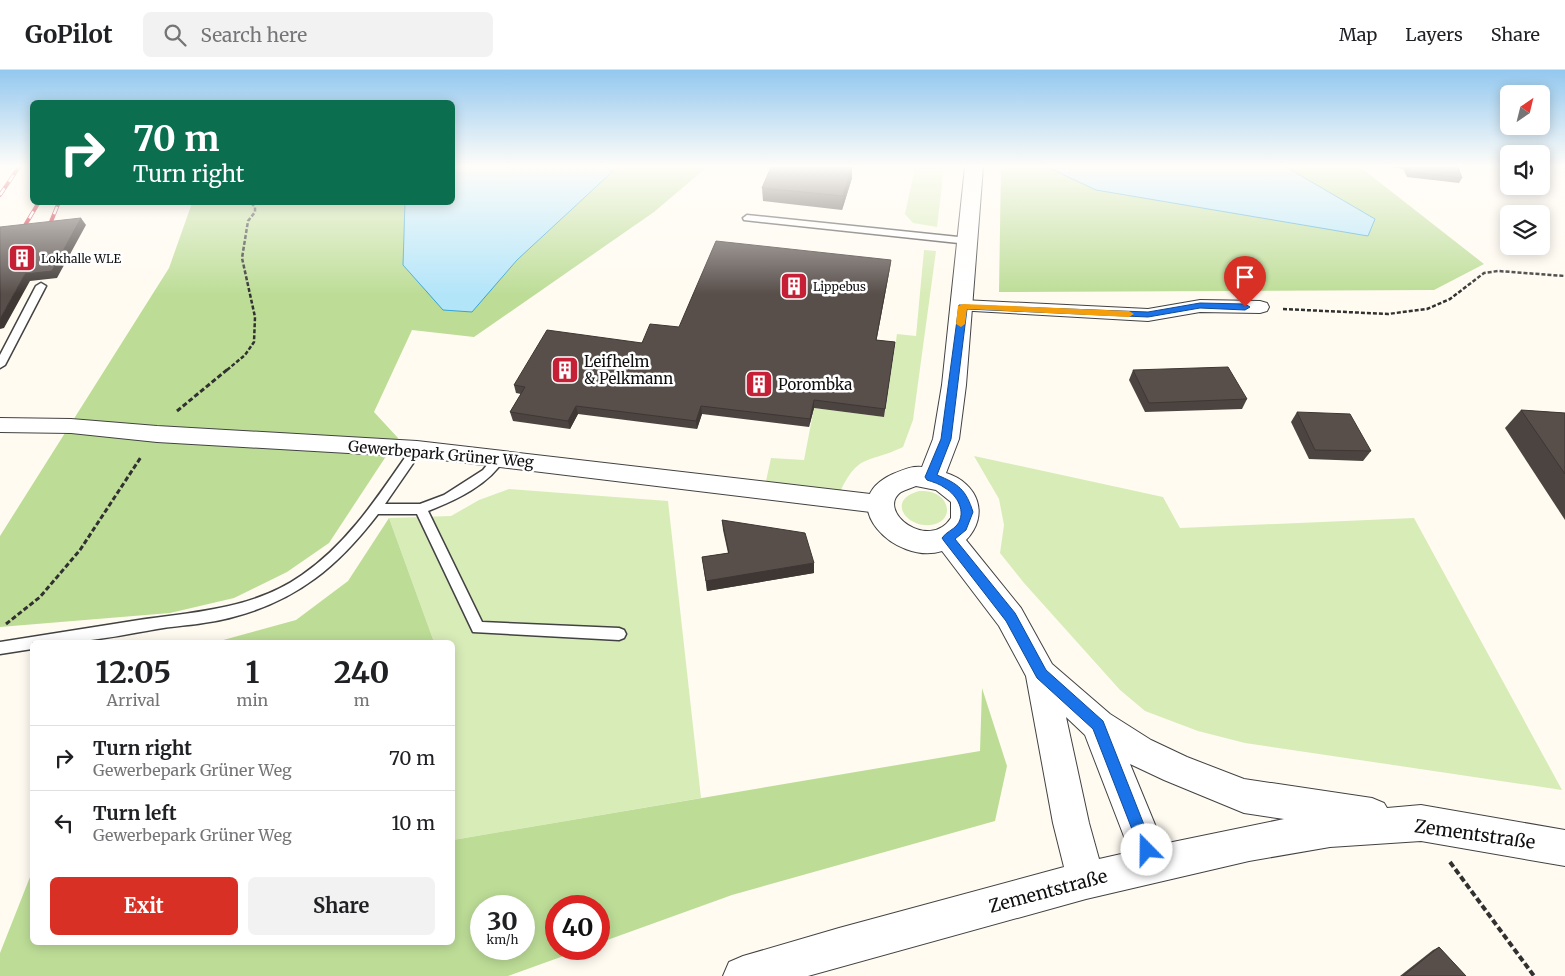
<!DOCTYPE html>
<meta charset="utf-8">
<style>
:root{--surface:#fff;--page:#f2f2f2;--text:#202124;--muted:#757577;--line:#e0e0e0;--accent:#d93025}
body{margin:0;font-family:Merriweather,serif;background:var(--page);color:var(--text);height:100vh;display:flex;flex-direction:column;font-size:19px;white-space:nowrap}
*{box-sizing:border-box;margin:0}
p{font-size:16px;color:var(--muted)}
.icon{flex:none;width:28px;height:28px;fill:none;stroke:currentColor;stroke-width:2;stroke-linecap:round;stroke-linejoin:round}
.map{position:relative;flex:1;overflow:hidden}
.side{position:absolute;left:30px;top:570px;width:425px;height:305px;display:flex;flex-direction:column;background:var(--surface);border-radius:8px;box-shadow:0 2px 12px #0003}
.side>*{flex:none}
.guide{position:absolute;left:30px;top:30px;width:425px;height:105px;border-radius:8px;box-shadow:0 2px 12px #0003;background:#0b6e4f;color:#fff;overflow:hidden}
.needle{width:32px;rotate:35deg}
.fabs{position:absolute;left:1500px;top:15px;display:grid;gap:10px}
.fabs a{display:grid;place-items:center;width:50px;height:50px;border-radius:8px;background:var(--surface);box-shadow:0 2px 12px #0003;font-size:25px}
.speed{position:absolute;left:470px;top:825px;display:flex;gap:10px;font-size:25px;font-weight:700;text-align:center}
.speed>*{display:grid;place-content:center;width:65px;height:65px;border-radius:50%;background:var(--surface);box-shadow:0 2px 12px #0003;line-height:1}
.speed small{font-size:12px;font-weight:400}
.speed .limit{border:8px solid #d22;background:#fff;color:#111}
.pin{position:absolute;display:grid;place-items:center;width:42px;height:42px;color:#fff;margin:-51px -21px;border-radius:50% 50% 50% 0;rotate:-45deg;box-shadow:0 0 5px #0007}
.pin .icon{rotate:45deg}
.me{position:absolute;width:55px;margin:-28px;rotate:338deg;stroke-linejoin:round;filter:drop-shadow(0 0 4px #0008)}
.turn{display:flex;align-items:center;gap:18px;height:105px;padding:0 20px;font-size:22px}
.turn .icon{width:65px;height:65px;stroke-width:2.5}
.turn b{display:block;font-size:35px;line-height:42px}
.eta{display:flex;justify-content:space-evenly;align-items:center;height:85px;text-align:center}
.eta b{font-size:30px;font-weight:700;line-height:35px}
.cta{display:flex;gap:10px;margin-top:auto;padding:10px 20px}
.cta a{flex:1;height:58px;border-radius:8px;background:var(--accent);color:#fff;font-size:20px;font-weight:700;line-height:58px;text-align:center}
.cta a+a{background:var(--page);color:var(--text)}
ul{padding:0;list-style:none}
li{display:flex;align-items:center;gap:15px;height:65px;padding:0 20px;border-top:1px solid var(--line)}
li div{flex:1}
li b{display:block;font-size:19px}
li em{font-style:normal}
header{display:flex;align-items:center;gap:30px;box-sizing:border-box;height:70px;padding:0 25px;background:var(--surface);border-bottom:1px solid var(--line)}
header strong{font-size:24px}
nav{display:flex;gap:28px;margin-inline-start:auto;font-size:18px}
.search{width:350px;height:45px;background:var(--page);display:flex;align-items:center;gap:12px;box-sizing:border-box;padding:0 18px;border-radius:8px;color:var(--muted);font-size:19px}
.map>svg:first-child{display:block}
.green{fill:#d8ecb8}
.forest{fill:#bddd97;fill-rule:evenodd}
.water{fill:#b3e5f9;stroke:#37a3d3}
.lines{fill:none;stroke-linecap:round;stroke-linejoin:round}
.service-casing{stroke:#424242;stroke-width:3}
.minor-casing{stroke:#424242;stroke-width:2}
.tertiary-casing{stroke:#424242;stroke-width:2}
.path-far2{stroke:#313131;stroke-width:2.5;stroke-dasharray:4 2;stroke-linecap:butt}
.path-far1{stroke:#313131;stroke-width:3;stroke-dasharray:5 2.5;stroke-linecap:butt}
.path{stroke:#313131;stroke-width:4;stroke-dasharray:6 3;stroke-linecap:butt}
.service{fill:#fff;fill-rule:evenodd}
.minor{fill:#fff;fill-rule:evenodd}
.tertiary{fill:#fff;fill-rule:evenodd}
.rail-casing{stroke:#c62037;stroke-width:4}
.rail{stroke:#fff;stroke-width:2.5;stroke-dasharray:8;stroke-linecap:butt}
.wall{fill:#4c4440}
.shaded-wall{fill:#3e3734}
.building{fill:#584f4b;stroke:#3e3734}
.route{fill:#1a73e8;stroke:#114b97}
.slow{fill:#f59e0b}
.labels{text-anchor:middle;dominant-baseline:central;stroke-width:5;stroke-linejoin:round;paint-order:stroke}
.far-poi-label{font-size:12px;fill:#0f0f0f;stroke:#fff;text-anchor:start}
.poi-label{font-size:15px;fill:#0f0f0f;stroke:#fff;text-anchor:start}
.street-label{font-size:15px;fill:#0f0f0f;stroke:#fff}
.near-street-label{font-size:18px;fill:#0f0f0f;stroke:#fff}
</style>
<header>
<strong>GoPilot</strong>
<div class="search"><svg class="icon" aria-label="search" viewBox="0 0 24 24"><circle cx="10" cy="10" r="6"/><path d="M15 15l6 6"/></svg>Search here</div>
<nav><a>Map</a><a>Layers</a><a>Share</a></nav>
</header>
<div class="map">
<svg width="1565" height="906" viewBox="0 0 1565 906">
<rect width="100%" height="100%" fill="#fffbf1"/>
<g class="green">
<path d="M915 97H944L937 157 913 153 905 144Z"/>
<path d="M924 180 936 181 913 350 903 377C868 394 859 382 840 422L766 411 771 388 804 390 814 338 884 347 897 264 916 266Z"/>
<path d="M974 386 1163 427 1180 458 1414 448 1562 720 1245 673 1198 661 1145 641 1120 620 1024 513 1000 483 1004 455 999 429Z"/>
<path d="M509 419 668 431 701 728 453 770 452 572H434L389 448 451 446 479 430Z"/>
<path d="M919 421C925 421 932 421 938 425 949 432 951 447 938 453 912 464 882 431 919 421Z"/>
</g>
<g class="forest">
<path d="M453 97H707L654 142 474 267 412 260 374 342 398 368 329 473 287 502 234 528 170 543 0 557V466L169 198 192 133 452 132Z"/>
<path d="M1001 97H1360L1484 194 1434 220 999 222Z"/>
<path d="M389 448 434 572H216L296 550 348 511Z"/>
<path d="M982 618 1007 696 995 751 732 825 599 873V836H556V879H583L508 906H0V883L32 802V872H452L453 770 980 681ZM524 836V879H481V836Z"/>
</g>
<g class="water">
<path d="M453 97H606L612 102 517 190 472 242 443 240 403 195 405 133 452 132Z"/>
<path d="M1047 97H1286L1375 149 1368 166 1096 120Z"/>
</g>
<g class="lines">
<g class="service-casing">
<g id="service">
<path d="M747 145 968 168 973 171 968 174 744 150 743 148Z"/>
<path d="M41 213 46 216 5 295 0 298V285L36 216Z"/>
<path d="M417 375 423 379 385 434H420L444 425 483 400 495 385 499 384 505 388C489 415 456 430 428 441L482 552 619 558 624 560 626 564 624 568 619 570 473 562 417 444H378C338 496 298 530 233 547 209 554 182 555 157 559 129 564 100 570 71 572 58 573 45 572 32 572V579L0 584V572C46 565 93 557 139 550 195 542 254 539 302 505 349 473 381 422 413 376Z"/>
</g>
</g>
<g class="minor-casing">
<g id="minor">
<path d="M963 230 1148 239 1200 230 1260 231 1267 233 1269 237 1267 241 1260 243 1200 242 1148 251 956 240 954 236 956 232Z"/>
<path d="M0 348 71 349 157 356 417 371 879 425 887 428 891 434 887 440 879 443 417 387 157 372 71 363 0 362Z"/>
</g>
</g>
<g class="tertiary-casing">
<path id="tertiary" d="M965 97H983L966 315 959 369 946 403C978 413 990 445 966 470L1021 538 1052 594 1110 644 1151 670 1187 687 1244 709 1372 728 1384 733 1387 738 1421 735 1565 760V796L1421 771 1330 777 1249 791 1086 829 808 906H723L729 892 743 886 839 858 1064 797 1053 753 1026 606 999 556 942 481C896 496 831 432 893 404 903 400 911 396 922 397L933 369 942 315ZM916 416 936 420 951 432V448C929 482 875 441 901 422 905 420 911 418 916 416ZM1066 647 1085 665 1130 782 1099 789 1089 753ZM1130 694 1164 710 1244 743 1284 749 1163 774Z"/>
</g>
<g class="path-far2">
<path d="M1283 239 1388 244 1427 239 1450 229 1484 203 1498 201 1565 206"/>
<path d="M227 300 245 285 254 272 255 247 242 188 248 151 255 142V137L250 132"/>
</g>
<g class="path-far1">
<path d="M177 341 228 299"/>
<path d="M6 554 40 527 80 480 141 387"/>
</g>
<path class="path" d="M1450 792 1534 906"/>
<use href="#service" class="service"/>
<use href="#minor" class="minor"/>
<use href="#tertiary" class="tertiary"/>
<g class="rail-casing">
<g id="rail">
<path d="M0 125 19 97"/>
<path d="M48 159 59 132"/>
<path d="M21 162 39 132"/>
</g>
</g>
<use href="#rail" class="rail"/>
</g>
<g class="wall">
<path d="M1390 97H1458L1462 108 1459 113 1407 107 1403 99Z"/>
<path d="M852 108 842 140 763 131 762 118Z"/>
<path d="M891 190 876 270 895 272 884 347 814 338 809 357 702 344 697 359 578 344 570 359 513 351 510 342 521 324 516 323 514 315Z"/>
<path d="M1133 300 1247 329 1242 339 1145 342 1129 310Z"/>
<path d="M1521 340 1565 343V450L1505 358Z"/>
<path d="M1297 342 1371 381 1363 391 1309 389 1291 352Z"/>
<path d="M722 450 814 493V503L707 521 702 487 728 483 723 460Z"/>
<path d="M1439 877 1466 906H1400L1433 880Z"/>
</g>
<g class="shaded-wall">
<path d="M852 97V108L842 140 843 126Z"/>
<path d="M81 148 86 155 57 208 30 211 4 258 0 259V249L25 204Z"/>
<path d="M891 190 890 198 875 278 876 270Z"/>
<path d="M814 330V338L809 357 810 349Z"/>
<path d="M576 336 578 344 570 359 568 351Z"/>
<path d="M701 336 702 344 697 359 696 351Z"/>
<path d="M814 493V503L707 521 706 511Z"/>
</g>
<g class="building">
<path d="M771 97H852L843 126 762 118Z"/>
<path d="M1408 97H1458L1462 108 1410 102Z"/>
<path d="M81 148 52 201 25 204 0 249V157Z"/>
<path d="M716 171 891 190 876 270 895 272 885 339 814 330 810 349 701 336 696 351 576 336 568 351 510 342 525 317 514 315 547 260 642 273 650 254 679 257Z"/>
<path d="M1228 297 1247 329 1149 333 1133 300Z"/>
<path d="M1521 340 1565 343V404Z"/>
<path d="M1297 342 1350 344 1371 381 1315 380Z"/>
<path d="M722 450 805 463 814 493 706 511 702 487 729 483Z"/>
<path d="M1439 877 1466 906H1403Z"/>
</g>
<linearGradient id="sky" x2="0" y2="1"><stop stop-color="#93c8ef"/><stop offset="0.43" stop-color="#fffdf9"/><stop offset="1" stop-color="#fffdf9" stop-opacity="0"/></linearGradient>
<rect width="1565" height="224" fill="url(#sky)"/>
<path class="route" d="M1200 233 1245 234 1250 237 1245 240 1200 238 1148 247 967 239 951 369 937 405C959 414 966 420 973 442L966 460 955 469 1015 543 1046 600 1103 651 1154 780 1152 785 1147 787 1142 785 1093 659 1037 608 1006 551 944 471 942 468C946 462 953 460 957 455 967 442 957 425 945 418 940 414 933 412 927 410L925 407 941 369 959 235 1148 242Z"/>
<path class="slow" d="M963 234 1129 241 1134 244 1129 247 967 239 965 254 961 257 956 254 958 236Z"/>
<defs>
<g id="building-square" transform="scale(1.4375)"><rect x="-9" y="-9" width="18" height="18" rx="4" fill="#c62037" stroke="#fff"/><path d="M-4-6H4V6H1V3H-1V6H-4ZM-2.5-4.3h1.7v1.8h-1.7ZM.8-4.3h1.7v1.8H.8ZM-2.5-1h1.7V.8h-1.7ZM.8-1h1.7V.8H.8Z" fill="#fff"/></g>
</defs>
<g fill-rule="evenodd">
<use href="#building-square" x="22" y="188"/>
<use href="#building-square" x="794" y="216"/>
<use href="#building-square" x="565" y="300"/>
<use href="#building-square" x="759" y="314"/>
</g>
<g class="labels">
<g class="far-poi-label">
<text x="41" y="188">Lokhalle WLE</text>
<text x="813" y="216">Lippebus</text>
</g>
<g class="poi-label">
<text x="584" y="291">Leifhelm<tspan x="584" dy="17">&amp; Pelkmann</tspan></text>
<text x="778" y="314">Porombka</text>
</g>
<g class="street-label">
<text transform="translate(441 384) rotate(5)">Gewerbepark Grüner Weg</text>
</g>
<g class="near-street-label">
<text transform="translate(1475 764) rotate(8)">Zementstraße</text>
<text transform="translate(1048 821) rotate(-15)">Zementstraße</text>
</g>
</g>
</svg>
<div class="fabs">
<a><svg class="needle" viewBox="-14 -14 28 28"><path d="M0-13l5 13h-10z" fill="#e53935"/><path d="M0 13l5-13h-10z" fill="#757577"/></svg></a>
<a><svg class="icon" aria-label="sound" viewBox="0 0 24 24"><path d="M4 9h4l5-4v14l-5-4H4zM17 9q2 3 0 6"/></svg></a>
<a><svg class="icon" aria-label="layers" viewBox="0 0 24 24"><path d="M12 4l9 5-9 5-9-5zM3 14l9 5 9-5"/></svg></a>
</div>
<div class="speed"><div>30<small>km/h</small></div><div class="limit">40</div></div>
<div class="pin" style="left:1245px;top:237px;background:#d93025"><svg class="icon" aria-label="arrive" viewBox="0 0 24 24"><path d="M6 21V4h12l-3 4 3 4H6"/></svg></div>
<svg class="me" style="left:1147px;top:780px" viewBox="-20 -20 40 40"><circle r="19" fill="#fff"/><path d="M0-13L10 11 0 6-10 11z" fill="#1a73e8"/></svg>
<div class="guide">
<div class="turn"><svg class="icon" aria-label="right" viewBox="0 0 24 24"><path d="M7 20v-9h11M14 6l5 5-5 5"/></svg><div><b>70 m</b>Turn right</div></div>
</div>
<section class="side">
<div class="eta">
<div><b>12:05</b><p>Arrival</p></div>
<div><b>1</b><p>min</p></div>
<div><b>240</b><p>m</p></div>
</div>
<ul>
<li><svg class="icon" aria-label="right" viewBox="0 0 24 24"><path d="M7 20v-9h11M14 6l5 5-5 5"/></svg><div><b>Turn right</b><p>Gewerbepark Grüner Weg</p></div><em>70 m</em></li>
<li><svg class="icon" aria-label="left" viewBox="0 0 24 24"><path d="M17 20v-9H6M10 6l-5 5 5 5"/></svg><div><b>Turn left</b><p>Gewerbepark Grüner Weg</p></div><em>10 m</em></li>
</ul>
<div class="cta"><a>Exit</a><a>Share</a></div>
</section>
</div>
